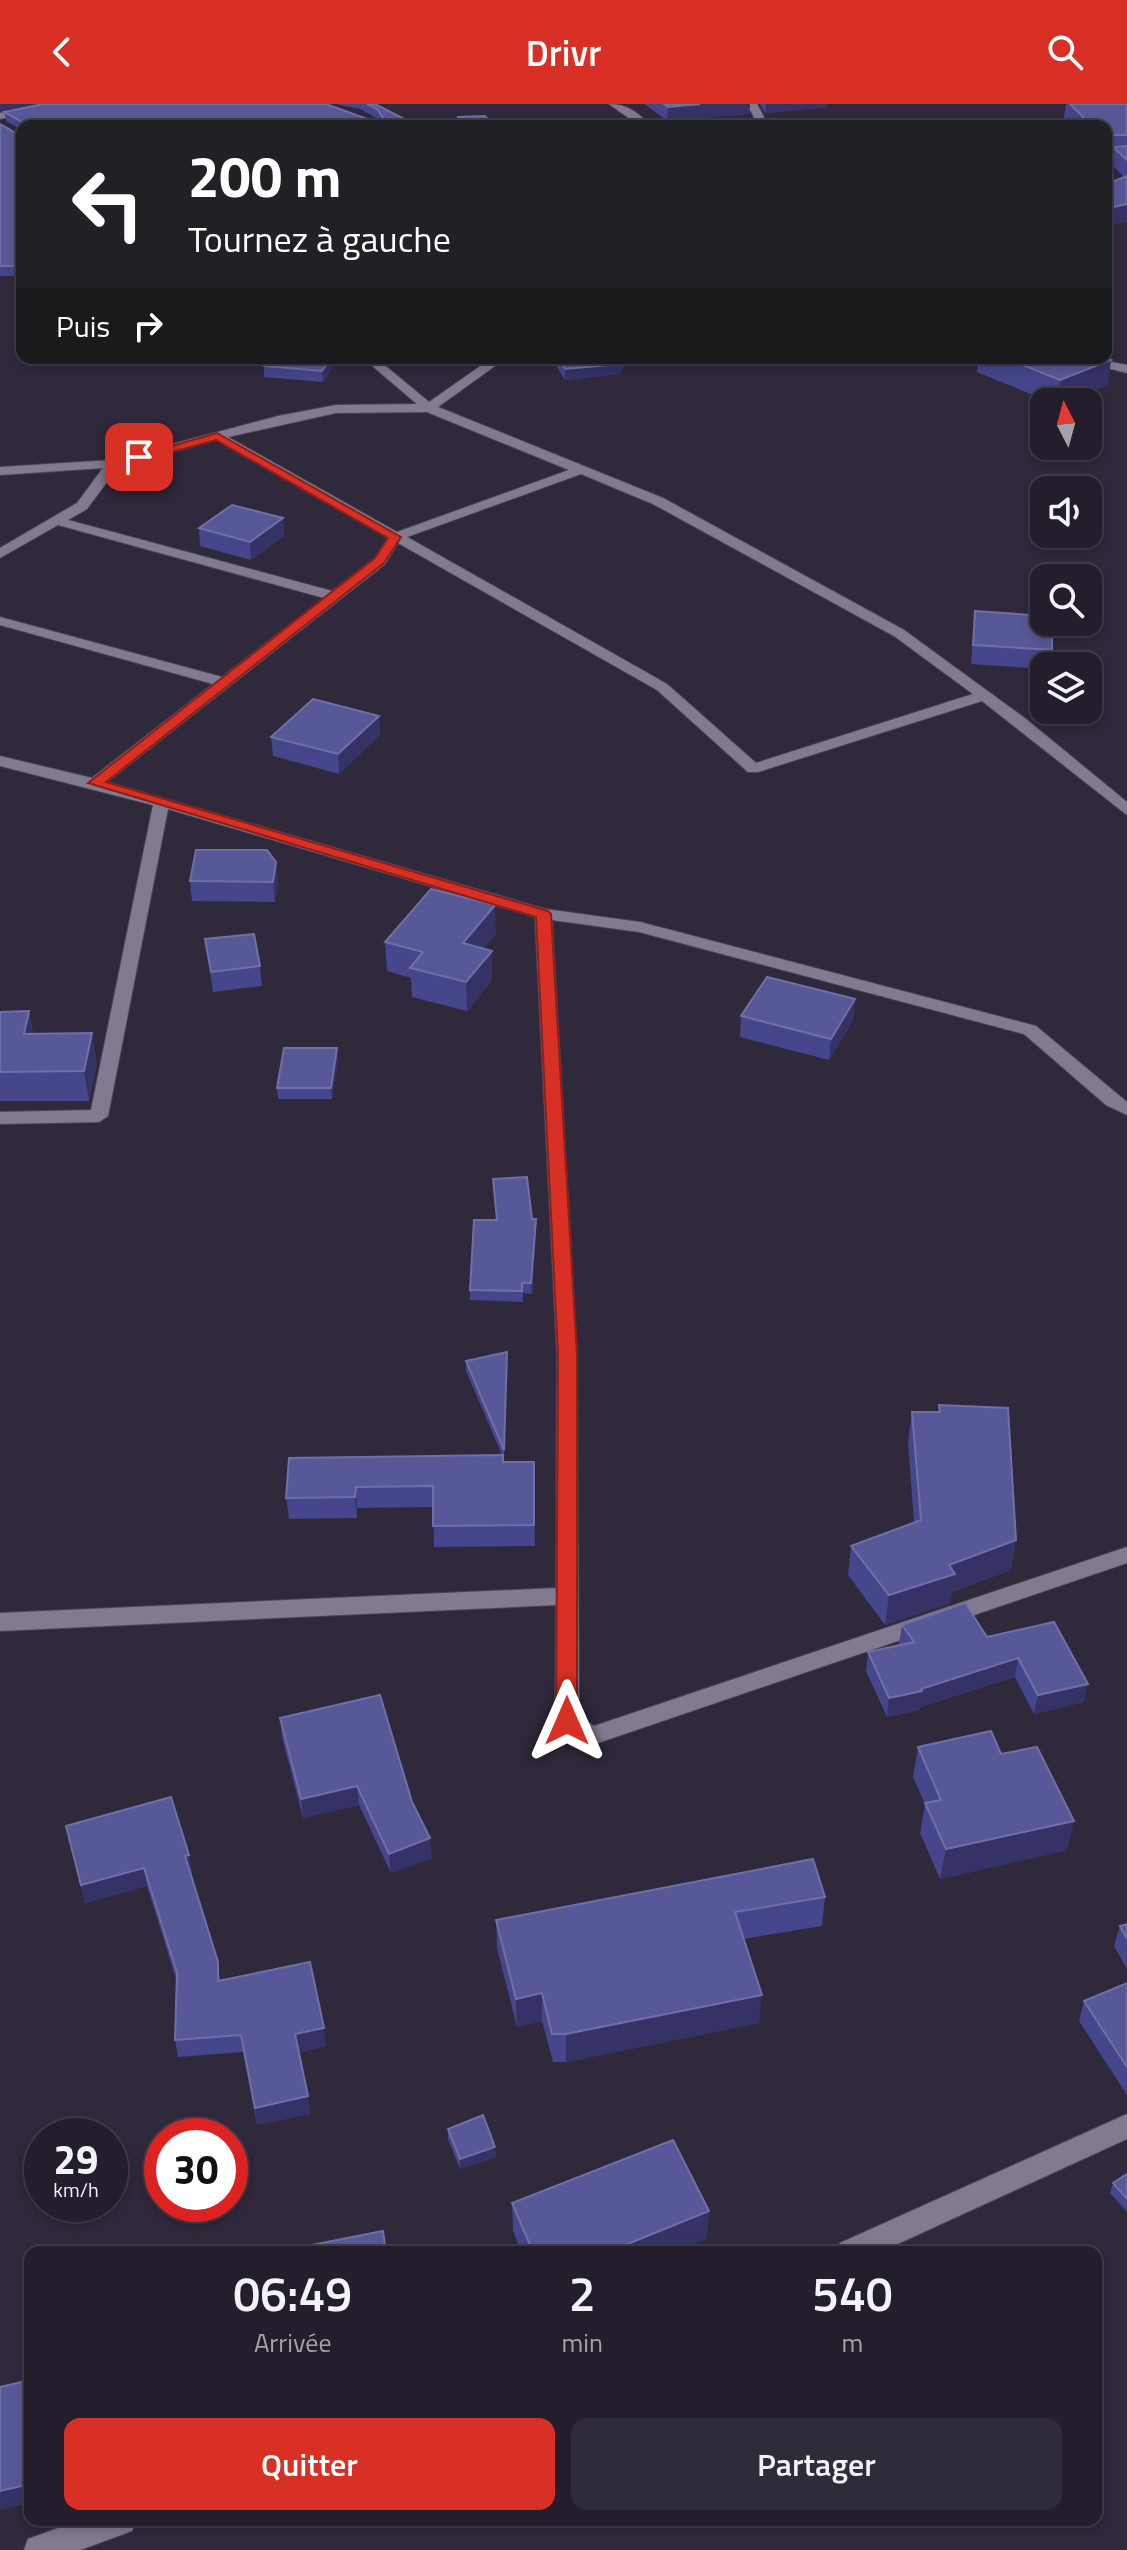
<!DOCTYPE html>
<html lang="fr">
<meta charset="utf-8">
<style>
:root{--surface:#241e2c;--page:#302b38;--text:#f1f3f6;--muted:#a3a2a9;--line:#413c48;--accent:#d93025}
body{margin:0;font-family:"Titillium Web",sans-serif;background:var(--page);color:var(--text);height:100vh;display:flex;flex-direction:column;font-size:30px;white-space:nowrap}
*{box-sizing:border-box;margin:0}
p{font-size:26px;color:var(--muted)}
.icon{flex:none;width:44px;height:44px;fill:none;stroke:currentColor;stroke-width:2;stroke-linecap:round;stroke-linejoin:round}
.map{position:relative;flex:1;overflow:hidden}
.details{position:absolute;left:24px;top:2142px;width:1078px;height:280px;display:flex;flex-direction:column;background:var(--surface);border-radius:16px;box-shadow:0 4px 12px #0003,0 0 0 2px var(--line)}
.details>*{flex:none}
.top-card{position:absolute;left:16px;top:16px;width:1096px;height:244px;border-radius:16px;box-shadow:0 4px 12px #0003,0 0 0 2px var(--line);background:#202124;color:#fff;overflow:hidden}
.needle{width:52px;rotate:354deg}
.fabs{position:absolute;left:1030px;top:284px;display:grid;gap:16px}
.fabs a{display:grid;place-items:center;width:72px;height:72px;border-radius:16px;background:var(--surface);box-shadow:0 4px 12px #0003,0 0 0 2px var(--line);font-size:40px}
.speed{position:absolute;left:24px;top:2014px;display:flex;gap:16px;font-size:40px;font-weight:700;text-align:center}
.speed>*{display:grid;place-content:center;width:104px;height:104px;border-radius:50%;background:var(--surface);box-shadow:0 4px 12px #0003,0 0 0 2px var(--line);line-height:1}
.speed small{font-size:20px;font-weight:400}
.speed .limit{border:12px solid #d22;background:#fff;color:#111}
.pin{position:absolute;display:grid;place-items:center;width:68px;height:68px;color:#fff;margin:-34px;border-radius:16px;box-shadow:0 4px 12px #0006}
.me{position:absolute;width:88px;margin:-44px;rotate:0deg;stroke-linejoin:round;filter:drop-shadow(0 0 6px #0008)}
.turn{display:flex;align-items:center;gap:28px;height:168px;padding:0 40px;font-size:36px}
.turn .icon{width:104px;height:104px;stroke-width:2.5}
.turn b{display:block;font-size:56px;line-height:68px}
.then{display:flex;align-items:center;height:76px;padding:0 40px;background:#0003;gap:16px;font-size:30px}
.eta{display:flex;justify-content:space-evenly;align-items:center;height:136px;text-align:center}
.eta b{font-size:48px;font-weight:600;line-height:56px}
.cta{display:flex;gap:16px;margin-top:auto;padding:16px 40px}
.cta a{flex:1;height:92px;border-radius:16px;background:var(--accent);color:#fff;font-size:32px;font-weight:600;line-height:92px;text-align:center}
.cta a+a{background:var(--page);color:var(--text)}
header{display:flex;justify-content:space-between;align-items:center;height:104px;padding:0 40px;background:var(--accent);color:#fff;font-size:36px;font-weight:600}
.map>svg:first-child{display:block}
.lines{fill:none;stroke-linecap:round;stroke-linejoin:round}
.minor-casing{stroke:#4c4656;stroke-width:2}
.minor{fill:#827a90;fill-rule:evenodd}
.wall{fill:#45468b}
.shaded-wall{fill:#353266}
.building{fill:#575897;stroke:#706fa6;stroke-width:2}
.route{fill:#d93025;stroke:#8d1f18;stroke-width:2}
</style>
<header><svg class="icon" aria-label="back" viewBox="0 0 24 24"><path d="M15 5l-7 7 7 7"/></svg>Drivr<svg class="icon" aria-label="search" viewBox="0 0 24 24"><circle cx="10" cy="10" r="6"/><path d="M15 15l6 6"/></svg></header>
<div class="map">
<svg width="1127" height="2446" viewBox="0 0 1127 2446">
<rect width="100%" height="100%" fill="#30283b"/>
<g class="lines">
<g class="minor-casing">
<g id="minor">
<path d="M52 0H74L0 15V9Z"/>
<path d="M609 0C627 0 639 9 650 22H640Z"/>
<path d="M747 0H757L764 13 756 22H745L754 13Z"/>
<path d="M1127 50V56L1106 57V51Z"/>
<path d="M363 254H376L429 298 492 254H506L438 303 663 394 904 526 1026 615 1127 698V711L982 597 758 668H748L657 586 398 439 385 460 107 678 545 805 640 818 1036 922 1127 998V1011L1106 1001 1024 930 639 828 552 816 577 1250 579 1612 594 1622 1127 1443V1459L592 1641 559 1624 555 1617 556 1501 0 1527V1509L556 1484 557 1250 535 813 168 705 108 1012 99 1018 0 1020V1008L91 1006 153 701 0 662V652L92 674 213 580 0 521V513L222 573 324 494 58 421 0 454V444L77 399 103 364 0 371V363L113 356 278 312 336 301 417 300ZM427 308 569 366 397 428 228 333 336 309ZM216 336 388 434 375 454 332 487 68 416 87 405 118 363ZM581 370 653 400 894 532 973 590 756 659 667 580 407 433Z"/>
<path d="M1068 254H1091L1127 261V269Z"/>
<path d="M1127 2010V2035L880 2148H836L840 2139Z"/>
<path d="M80 2416H136L132 2427 80 2446H24L28 2435Z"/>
</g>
</g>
<use href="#minor" class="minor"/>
</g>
<g class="wall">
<path d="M336 0H375L410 18 494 22H22L17 172H0V20L21 32 22 26 6 17 4 8 378 15 360 5Z"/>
<path d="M645 0H750L749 10 667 17Z"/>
<path d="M760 0H827V3L765 9Z"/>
<path d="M1066 0H1127V117L1106 122 1124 73 1111 60 1112 48H1106V22H1073L1064 13Z"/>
<path d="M269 254H338L323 278 264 273V262Z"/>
<path d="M551 254H630L619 270 565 276Z"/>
<path d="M978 254H1106L1108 281 1065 298H1050L977 268Z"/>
<path d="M283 414 284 432 251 456 200 442 199 424Z"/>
<path d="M975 507 1052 546 1049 562H1044V565L971 560Z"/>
<path d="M380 631 339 670 273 652 271 633Z"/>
<path d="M276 758 278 778 275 798 192 797 190 777Z"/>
<path d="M496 830 483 845 492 847V876L467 907 412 893 411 874 387 867 385 838Z"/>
<path d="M205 835 260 862 262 882 213 888Z"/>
<path d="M855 895 853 916 829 956 740 933 741 912Z"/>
<path d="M29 907 33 930 97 959 89 997H0V908Z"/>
<path d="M338 955 332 995H278L277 984Z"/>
<path d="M493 1075 532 1115 536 1126 532 1190 523 1189V1198L470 1196V1186L497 1116Z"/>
<path d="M507 1248 504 1358H534L535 1442 434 1443 433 1403 357 1404V1414L289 1415 286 1394 502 1351 466 1267V1257Z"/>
<path d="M939 1301 1011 1466 952 1488 950 1499 885 1521 848 1471 851 1442 914 1418 908 1338 912 1308H938Z"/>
<path d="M902 1521 987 1533 1084 1598 1034 1610 1015 1573 920 1603 919 1606 887 1613 866 1567 868 1548 900 1541 899 1540Z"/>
<path d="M280 1614 412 1698 432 1754 391 1769 359 1701 303 1714 282 1633Z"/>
<path d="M918 1643 1001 1650 1067 1746 940 1775 920 1729 925 1700 913 1673Z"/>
<path d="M66 1722 189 1751 192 1769H190L221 1877 326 1942 299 1948 310 2010 257 2021 243 1948 178 1953 175 1936 176 1875 147 1782 85 1799Z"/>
<path d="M825 1793 822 1822 743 1835 759 1919 566 1958H553L542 1917 517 1923 497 1844 496 1816Z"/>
<path d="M1127 1820V1865L1114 1842 1120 1822Z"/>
<path d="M1127 1879V1991L1079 1917 1084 1897Z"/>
<path d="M448 2025 496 2053 460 2065 448 2035Z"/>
<path d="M1127 2070V2108L1110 2089 1113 2079Z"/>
<path d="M512 2099 709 2107 706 2135 675 2148H522L513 2127Z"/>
</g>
<g class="shaded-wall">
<path d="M0 0H36L0 7Z"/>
<path d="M697 0H750L749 10 667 17 668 3Z"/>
<path d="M766 0H827V3L765 9Z"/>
<path d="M1127 100V117L1106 122V105Z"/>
<path d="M22 158V169L17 172 16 162Z"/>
<path d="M331 254H338L323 278 322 267Z"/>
<path d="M623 254H630L619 270 565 276V265Z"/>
<path d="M1111 256 1108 281 1065 298H1057L1060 276Z"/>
<path d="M283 414 284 432 251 456 250 438Z"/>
<path d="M379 612 380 631 339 670 338 650Z"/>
<path d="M276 758 278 778 275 798 273 778Z"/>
<path d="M495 801 496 830 464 868 463 839Z"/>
<path d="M492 847V876L467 907 466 878Z"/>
<path d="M855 895 853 916 829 956 831 935Z"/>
<path d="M29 907 34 937 24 930Z"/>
<path d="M92 929 97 959 89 997 84 967Z"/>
<path d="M337 944 338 955 332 995 331 984Z"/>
<path d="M536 1115V1126L532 1190 531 1179Z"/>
<path d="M356 1383 357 1404V1414L355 1393Z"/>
<path d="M1016 1436 1011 1466 952 1488 950 1499 885 1521 889 1491 949 1461Z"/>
<path d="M1018 1554 1015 1573 920 1603 919 1606 887 1613 889 1594Z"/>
<path d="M1088 1580 1084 1598 1034 1610 1038 1591Z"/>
<path d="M357 1682 359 1701 303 1714 301 1695Z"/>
<path d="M1074 1717 1067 1746 940 1775 946 1745Z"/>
<path d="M430 1734 432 1754 391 1769 389 1750Z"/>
<path d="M189 1751 192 1769 188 1770 185 1752Z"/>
<path d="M144 1764 147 1782 85 1799 81 1781Z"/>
<path d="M542 1889V1917L517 1923 516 1895Z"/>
<path d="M762 1891 759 1919 566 1958V1930Z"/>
<path d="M324 1924 326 1942 298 1948 295 1930Z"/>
<path d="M308 1992 310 2010 257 2021 255 2004Z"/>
<path d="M495 2043 496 2053 460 2065V2055Z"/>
<path d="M709 2107 706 2135 675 2148H608Z"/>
<path d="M30 2380V2399L0 2406V2387Z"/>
</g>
<g class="building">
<path d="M43 0H326L370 16 384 15 377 5 367 0H375L410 18 458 20V13L485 12 494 22H22V158L16 162H0V20L21 32 22 18 4 8Z"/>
<path d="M664 0H700L668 3Z"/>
<path d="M1070 0H1127V31H1108L1106 34V22H1092Z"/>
<path d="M708 15 718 22H658Z"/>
<path d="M1127 42V56L1113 43Z"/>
<path d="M1127 72V100L1106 105V80Z"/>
<path d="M269 254H331L322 267 264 262Z"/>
<path d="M558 254H623L620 260 565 265Z"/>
<path d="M1005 254H1106L1111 256 1060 276Z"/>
<path d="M232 401 283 414 250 438 199 424Z"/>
<path d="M975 507 1044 512V518H1052V546L973 541Z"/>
<path d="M313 595 379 612 338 650 271 633Z"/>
<path d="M196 746H267L276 758 273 778 190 777Z"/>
<path d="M431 785 495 801 463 839 492 847 466 878 410 864 423 848 385 838Z"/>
<path d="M254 830 260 862 211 868 205 835Z"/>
<path d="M767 873 855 895 831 935 741 912Z"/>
<path d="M29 907 24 930 92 929 84 967 0 968V908Z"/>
<path d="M284 944H337L331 984H277Z"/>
<path d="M527 1073 532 1115H536L531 1179H522V1187L470 1186 474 1116H497L493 1075Z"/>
<path d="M507 1248 504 1346 466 1257Z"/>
<path d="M939 1301 1008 1304 1016 1436 949 1461 955 1470 889 1491 851 1442 921 1416 912 1308H940Z"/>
<path d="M503 1351V1358H534V1421L433 1422V1382L356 1383 355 1393 286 1394 289 1354Z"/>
<path d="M965 1499 987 1533 1054 1518 1088 1580 1038 1591 1018 1554 921 1585 922 1587 889 1594 868 1548 914 1538 902 1521Z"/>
<path d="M380 1591 412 1698 430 1734 389 1750 357 1682 301 1695 280 1614Z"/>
<path d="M991 1627 1001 1650 1037 1643 1074 1717 946 1745 925 1699 941 1696 918 1643Z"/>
<path d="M171 1693 189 1751 185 1752 218 1858V1877L310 1858 324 1924 295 1930 308 1992 255 2004 241 1931 175 1936 177 1869 144 1764 81 1781 66 1722Z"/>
<path d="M813 1755 825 1793 735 1808 762 1891 566 1930H552L542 1889 516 1895 496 1816Z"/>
<path d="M1127 1820V1835L1120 1822Z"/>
<path d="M1127 1879V1963L1084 1897Z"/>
<path d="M483 2011 495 2043 460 2055 448 2025Z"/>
<path d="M673 2036 709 2107 608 2148H533L512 2099Z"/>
<path d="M1127 2070V2095L1113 2079Z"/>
<path d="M383 2127 386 2148H296V2144Z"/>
<path d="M30 2276V2380L0 2387V2283Z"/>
</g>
<path class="route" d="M217 329 401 433 384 459 106 678 548 807 551 810 577 1250V1617L574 1623 567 1625 559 1623 556 1617 558 1250 536 813 88 679 375 454 388 434 216 336 139 357 133 353Z"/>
</svg>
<div class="fabs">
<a><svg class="needle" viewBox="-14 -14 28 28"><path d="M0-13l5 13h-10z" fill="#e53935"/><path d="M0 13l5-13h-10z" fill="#a3a2a9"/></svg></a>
<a><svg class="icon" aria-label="sound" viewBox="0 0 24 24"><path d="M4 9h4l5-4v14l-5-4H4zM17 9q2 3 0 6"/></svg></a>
<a><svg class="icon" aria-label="search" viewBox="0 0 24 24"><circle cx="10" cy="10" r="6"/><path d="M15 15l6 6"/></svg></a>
<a><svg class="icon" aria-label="layers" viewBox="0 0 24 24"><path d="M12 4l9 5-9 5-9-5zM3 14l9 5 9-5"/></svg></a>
</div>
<div class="speed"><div>29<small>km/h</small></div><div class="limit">30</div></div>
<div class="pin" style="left:139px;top:353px;background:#d93025"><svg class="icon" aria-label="arrive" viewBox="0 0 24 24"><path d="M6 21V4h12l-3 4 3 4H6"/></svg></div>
<svg class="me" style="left:567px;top:1617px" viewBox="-20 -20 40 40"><path d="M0-17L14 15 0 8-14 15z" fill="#d93025" stroke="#fff" stroke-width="4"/></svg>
<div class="top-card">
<div class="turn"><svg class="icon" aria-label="left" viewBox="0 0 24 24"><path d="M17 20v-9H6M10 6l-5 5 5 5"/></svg><div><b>200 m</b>Tournez à gauche</div></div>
<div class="then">Puis<svg class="icon" aria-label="right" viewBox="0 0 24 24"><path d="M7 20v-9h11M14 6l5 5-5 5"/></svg></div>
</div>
<section class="details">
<div class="eta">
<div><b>06:49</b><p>Arrivée</p></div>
<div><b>2</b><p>min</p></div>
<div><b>540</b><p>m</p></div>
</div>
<div class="cta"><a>Quitter</a><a>Partager</a></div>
</section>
</div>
